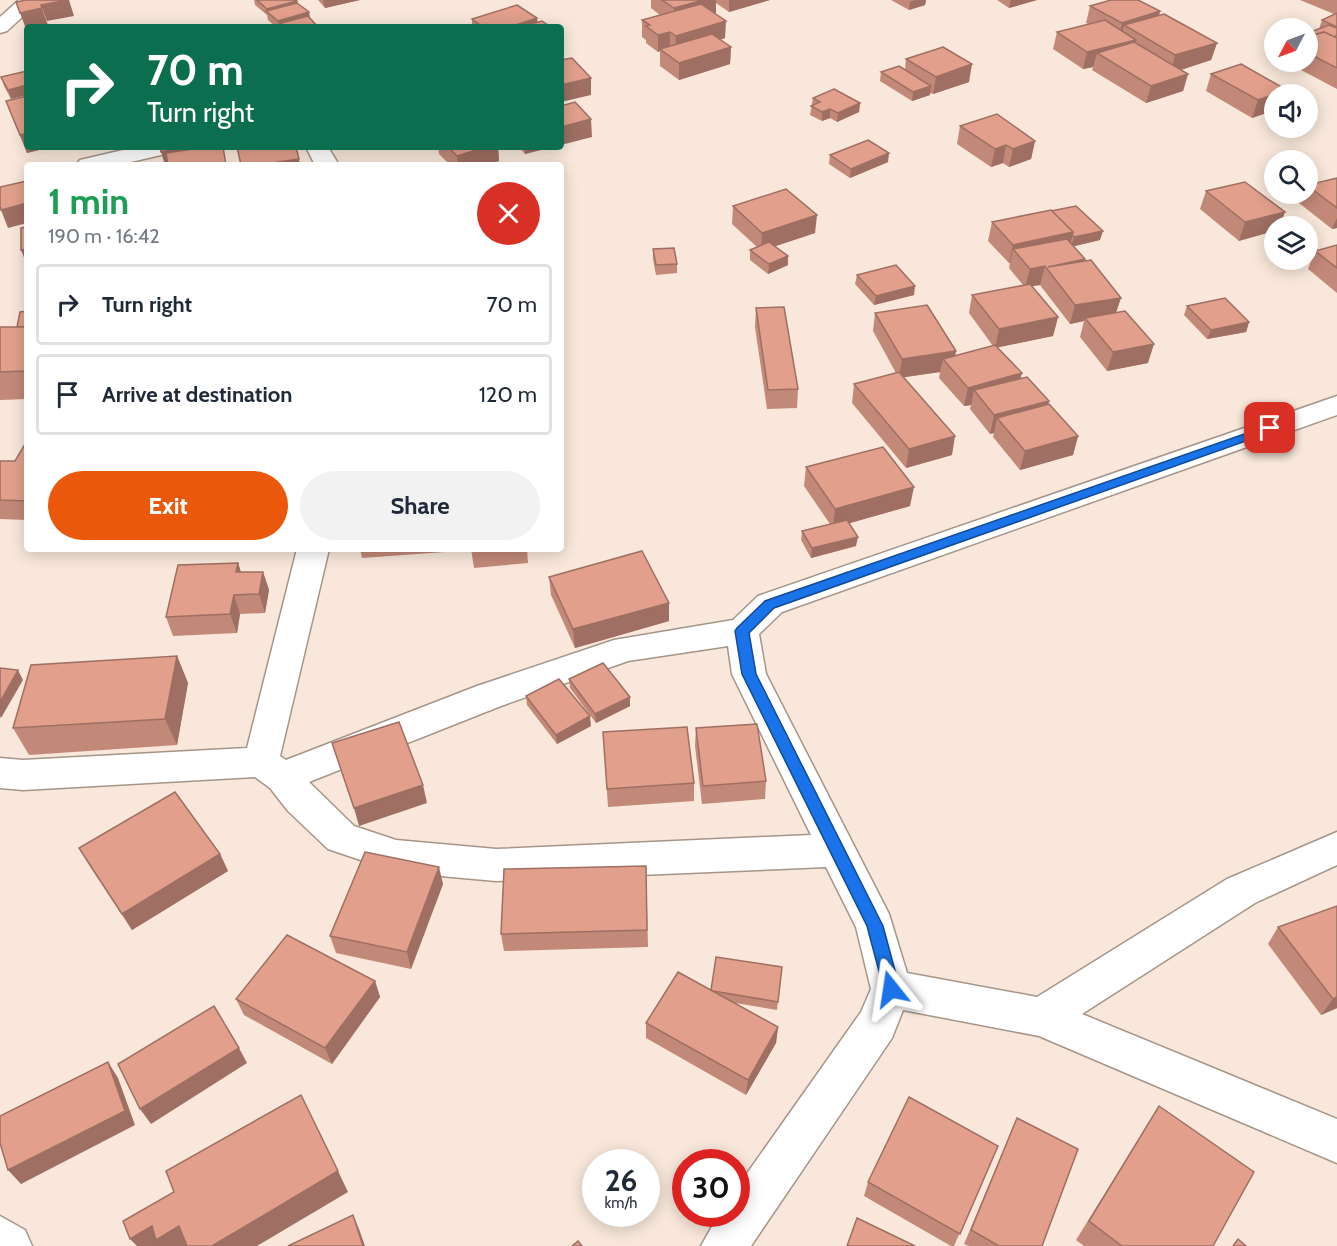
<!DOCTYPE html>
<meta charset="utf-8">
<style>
:root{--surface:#fff;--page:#f2f2f3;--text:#1f2937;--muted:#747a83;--line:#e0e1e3;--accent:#ea580c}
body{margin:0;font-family:Cabin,sans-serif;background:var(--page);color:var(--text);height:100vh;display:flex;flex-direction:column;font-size:22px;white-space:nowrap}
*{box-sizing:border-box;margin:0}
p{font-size:20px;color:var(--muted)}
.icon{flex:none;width:33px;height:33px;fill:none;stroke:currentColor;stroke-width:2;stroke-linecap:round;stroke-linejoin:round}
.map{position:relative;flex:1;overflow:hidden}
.details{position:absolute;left:24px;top:162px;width:540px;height:390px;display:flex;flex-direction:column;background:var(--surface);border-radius:6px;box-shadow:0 3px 15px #0003}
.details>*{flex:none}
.top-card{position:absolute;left:24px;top:24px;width:540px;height:126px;border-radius:6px;box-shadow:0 3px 15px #0003;background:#0b6e4f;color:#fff;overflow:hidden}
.needle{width:39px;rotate:229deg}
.fabs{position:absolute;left:1264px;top:18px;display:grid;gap:12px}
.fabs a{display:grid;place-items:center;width:54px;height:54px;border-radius:50%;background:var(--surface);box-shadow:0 3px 15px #0003;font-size:30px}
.speed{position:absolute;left:582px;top:1149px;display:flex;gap:12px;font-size:30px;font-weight:700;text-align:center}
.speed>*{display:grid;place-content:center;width:78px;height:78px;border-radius:50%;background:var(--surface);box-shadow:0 3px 15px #0003;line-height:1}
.speed small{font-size:15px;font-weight:400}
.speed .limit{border:9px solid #d22;background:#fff;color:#111}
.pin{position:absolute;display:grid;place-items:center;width:51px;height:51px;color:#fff;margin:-26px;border-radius:12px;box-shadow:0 3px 9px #0006}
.me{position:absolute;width:66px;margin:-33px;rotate:345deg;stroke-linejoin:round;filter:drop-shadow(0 0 4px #0008)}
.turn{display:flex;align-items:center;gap:21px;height:126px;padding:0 24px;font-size:27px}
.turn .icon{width:78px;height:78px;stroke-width:2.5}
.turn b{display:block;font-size:42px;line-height:51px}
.round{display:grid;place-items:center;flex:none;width:63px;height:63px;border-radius:32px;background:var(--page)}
.overview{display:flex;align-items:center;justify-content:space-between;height:102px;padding:0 24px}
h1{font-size:36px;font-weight:700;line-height:45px;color:#1e9e55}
.action{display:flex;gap:12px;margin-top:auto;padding:12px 24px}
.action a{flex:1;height:69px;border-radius:36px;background:var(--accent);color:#fff;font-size:24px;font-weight:700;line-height:69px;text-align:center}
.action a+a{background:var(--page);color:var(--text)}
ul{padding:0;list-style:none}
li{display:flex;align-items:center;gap:18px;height:81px;margin:0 12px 9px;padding:0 12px;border:3px solid var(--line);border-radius:6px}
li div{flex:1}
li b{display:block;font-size:22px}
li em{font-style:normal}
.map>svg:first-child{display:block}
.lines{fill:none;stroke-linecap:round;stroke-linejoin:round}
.minor-casing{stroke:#a59589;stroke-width:3}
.minor{fill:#fff;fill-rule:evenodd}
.wall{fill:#c28978}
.shaded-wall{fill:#9e6f62}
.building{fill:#e19f8c;stroke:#9e6f62;stroke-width:1.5}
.route{fill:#1a73e8;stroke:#114b97;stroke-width:1.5}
</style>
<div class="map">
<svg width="1337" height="1246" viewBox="0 0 1337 1246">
<rect width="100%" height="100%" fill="#f8e7da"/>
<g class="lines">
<g class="minor-casing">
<g id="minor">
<path d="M19 0H41L7 31 0 33V17Z"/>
<path d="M136 147H177L174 152 118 165H76L80 160Z"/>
<path d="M306 147H328L339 165H315Z"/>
<path d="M1337 396V415L782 612 759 634 766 674 889 914 907 973 1037 997 1227 879 1337 832V865L1255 903 1082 1014 1337 1119V1163L1039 1036 903 1010 892 1038 751 1246H701L719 1214H736V1189L861 1012 871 989 856 927 826 867 496 881 396 872 328 849 288 811 270 788 255 777 23 790 0 788V758L23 760 247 748 297 549H329L280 756 286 760 477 686 614 640 733 620 758 596ZM728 646 732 674 811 835 496 849 396 840 354 826 309 782 501 706 628 661Z"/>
<path d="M0 1216 25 1230 32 1246H0Z"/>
</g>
</g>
<use href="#minor" class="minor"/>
</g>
<g class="wall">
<path d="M254 0H296L297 3 309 12 310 19 318 27H276L268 20 267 15 255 5Z"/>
<path d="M318 0H360L325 8Z"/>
<path d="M651 0H770L729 12 716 3V13L715 14 725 38 720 40 731 47 730 64 679 80 660 66V51L658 52 646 43V40L642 37V20L660 15 651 8Z"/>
<path d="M891 0H926L925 5 909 10Z"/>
<path d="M997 0H1037L1009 8Z"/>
<path d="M1300 0H1337V89L1286 62H1308V37L1310 32 1319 29 1322 20 1334 14Z"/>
<path d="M1090 6 1160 11 1159 16 1217 43 1211 60 1181 70 1188 74 1183 91 1146 103 1092 70 1093 67 1083 69 1053 49 1057 32 1089 24 1086 23Z"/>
<path d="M537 18V22L551 27H472V19Z"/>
<path d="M906 59 969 82 933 94 930 93V95L912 101 880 81 881 72 905 70Z"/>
<path d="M27 71 11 99 4 86 1 77Z"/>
<path d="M1211 74 1275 94V110L1252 118 1206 91Z"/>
<path d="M813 98 860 103 859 112 837 122 830 118 822 121 810 115Z"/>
<path d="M6 101 27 147H51L27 153Z"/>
<path d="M960 126 1035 141 1031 159 1009 167 1003 163 991 167 957 144Z"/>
<path d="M438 147H498L499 161 487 165H450L439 154Z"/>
<path d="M519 147H552L525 154Z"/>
<path d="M830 155 888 162 850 178 829 164Z"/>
<path d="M1337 178V228L1332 229 1299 203 1303 194H1308V185Z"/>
<path d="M1206 191 1285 212 1239 241 1200 209Z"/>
<path d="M733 206 815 233 775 246 788 256V265L768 274 750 260V250L757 247 732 224Z"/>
<path d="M992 222 1100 240 1074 246 1084 261 1148 363 1107 371 1080 337 1084 321 1070 324 1040 285 1032 286 1058 317 1053 336 997 347 1020 379 1049 401 1048 404 1078 436 1073 455 1020 470 993 437 994 433 990 434 970 409 971 405 964 406 939 378 940 372 904 377 952 455 906 468 852 403 854 384 896 373 873 331 875 313 956 351 955 356 993 346 969 313 972 295 1023 285 1009 268 1010 263H1009L988 241Z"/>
<path d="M1337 245V293L1308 269 1315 251Z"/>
<path d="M653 249 677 264V273L656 275 653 259Z"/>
<path d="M857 275 914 295 874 305 855 284Z"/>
<path d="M1187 306 1249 322 1246 332 1207 339 1184 315Z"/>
<path d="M756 308 798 389 797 408 767 409 755 327Z"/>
<path d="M27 311V399L0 400V327H17Z"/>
<path d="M27 444V520L0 519V461H15Z"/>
<path d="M806 467 910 506 849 523 856 546 811 558 801 540 802 531 830 524 804 486Z"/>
<path d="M360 549H459V551L362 558Z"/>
<path d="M471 549H527L528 563 474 568Z"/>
<path d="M238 563 241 572H263L269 590 265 613 240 614 237 633 173 636 166 617Z"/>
<path d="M549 577 669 603V621L575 648 551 595Z"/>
<path d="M177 656 188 683 177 745 29 755 13 728Z"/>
<path d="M569 679 630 706 596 723 570 688Z"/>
<path d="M526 696 591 726 557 744 527 705Z"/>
<path d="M696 728 766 781 765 799 702 804 695 746Z"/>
<path d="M603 732 694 783V801L608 807Z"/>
<path d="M79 848 220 854 228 871 132 930 89 865Z"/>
<path d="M646 866 648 947 504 951 501 934Z"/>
<path d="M443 884 411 969 336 953 330 936Z"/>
<path d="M1337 906V1008L1321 1015 1268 944 1278 927Z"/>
<path d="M782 967 777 1010 735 1003 778 1027 776 1043 746 1095 646 1038V1023L711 990Z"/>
<path d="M375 981 380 997 332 1064 244 1015 236 999Z"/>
<path d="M1159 1106 1213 1246H1084L1076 1240Z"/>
<path d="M1017 1118 1042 1246H969L964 1244Z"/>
<path d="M998 1146 954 1246H951L864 1196 868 1182Z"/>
</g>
<g class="shaded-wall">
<path d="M67 0H69L74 16 47 21 41 5Z"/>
<path d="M323 0H360L325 8Z"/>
<path d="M704 0H716V13L674 25V8Z"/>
<path d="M729 0H770L729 12Z"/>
<path d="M915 0H926L925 5 909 10 910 2Z"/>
<path d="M1011 0H1037L1009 8Z"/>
<path d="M297 1 298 9 268 13 267 9Z"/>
<path d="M42 8 48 25 39 27H27V29H26L20 13Z"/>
<path d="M1160 11 1155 28 1124 25 1121 39 1118 40 1122 23Z"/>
<path d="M309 12 310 21 281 23V27H279L278 21Z"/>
<path d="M537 18 538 27H510Z"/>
<path d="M726 21 725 38 675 53 676 36Z"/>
<path d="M670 32V49H660V51L658 52V35Z"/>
<path d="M1136 40 1132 57 1097 53 1093 67 1083 69 1087 52Z"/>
<path d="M1217 43 1211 60 1171 73 1175 55Z"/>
<path d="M731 47 730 64 679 80V63Z"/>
<path d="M972 64 969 82 933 94 936 77Z"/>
<path d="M1188 74 1183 91 1146 103 1151 86Z"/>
<path d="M591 78V95L561 102V85Z"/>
<path d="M27 85V95L11 99 8 90Z"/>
<path d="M931 86 930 95 912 101 913 92Z"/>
<path d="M1287 90 1286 94H1275V110L1252 118 1258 100Z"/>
<path d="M860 103 859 112 837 122 838 113Z"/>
<path d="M830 109V118L822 121V112Z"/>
<path d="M591 119 592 137 561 145V127Z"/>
<path d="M27 133V147H51L27 153 20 135Z"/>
<path d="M1035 141 1031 159 1009 167 1013 149Z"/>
<path d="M1006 145 1003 163 991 167 995 149Z"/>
<path d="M188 147H221L193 165H165L161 152Z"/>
<path d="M486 147H498L499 161 487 165H458L457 156Z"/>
<path d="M525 147H552L525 154Z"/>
<path d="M889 153 888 162 850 178 851 169Z"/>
<path d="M299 159 300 165H258Z"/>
<path d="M27 203V223L8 228 1 210Z"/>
<path d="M1285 212 1280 226H1275V231L1239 241 1245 222Z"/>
<path d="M817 215 815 233 761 251 762 233Z"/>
<path d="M1337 218V228L1332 229Z"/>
<path d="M1103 231 1100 240 1071 247 1074 237Z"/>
<path d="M1073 232 1069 251 1013 249 1010 263H1009L1013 245Z"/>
<path d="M27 249V265L21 250Z"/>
<path d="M788 256V265L768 274 769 264Z"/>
<path d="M1085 259 1080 277 1048 267Z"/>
<path d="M1045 266 1040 285 1025 287 1030 269Z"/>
<path d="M915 286 914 295 874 305 876 296Z"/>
<path d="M1121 298 1115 316 1085 318 1084 321 1070 324 1075 305Z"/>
<path d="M1058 317 1053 336 995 348 999 329Z"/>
<path d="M1249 322 1246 332 1207 339 1211 330Z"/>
<path d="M1154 344 1148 363 1107 371 1113 352Z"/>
<path d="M956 351 952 370 943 359 940 372 899 378 902 359Z"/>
<path d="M1022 373 1017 392 974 390 971 405 964 406 968 388Z"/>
<path d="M1049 401 1044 420 997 418 994 433 990 434 994 415Z"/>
<path d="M955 436 952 455 906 468 909 449Z"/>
<path d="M1078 436 1073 455 1020 470 1025 451Z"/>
<path d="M914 487 910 506 833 528 835 509Z"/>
<path d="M858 537 856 546 811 558 812 548Z"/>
<path d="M238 563 244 582 236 572Z"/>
<path d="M263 572 269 590 265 613 259 594Z"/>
<path d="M234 595 240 614 237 633 230 614Z"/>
<path d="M669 603V621L575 648 573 629Z"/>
<path d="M177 656 188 683 177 745 165 719Z"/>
<path d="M18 670 23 680 1 718 0 716V702Z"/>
<path d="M630 697V706L596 723 595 714Z"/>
<path d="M590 716 591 726 557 744 556 735Z"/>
<path d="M423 785 427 803 359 826 354 808Z"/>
<path d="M220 854 228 871 132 930 122 914Z"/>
<path d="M439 867 443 884 411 969 407 952Z"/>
<path d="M375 981 380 997 332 1064 325 1048Z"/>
<path d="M1337 997V1008L1321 1015 1333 999Z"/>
<path d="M778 1027 776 1043 746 1095 748 1080Z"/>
<path d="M239 1048 247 1063 151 1124 140 1109Z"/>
<path d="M108 1062 118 1078 135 1125 21 1184 8 1170Z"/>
<path d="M338 1171 348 1192 257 1246H212Z"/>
<path d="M353 1215 359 1229 365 1246H363Z"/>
<path d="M152 1226H179L193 1246H137L130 1239Z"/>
</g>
<g class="building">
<path d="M26 0H67L41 5 42 8 20 13 16 2Z"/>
<path d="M257 0H296L297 1 267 9Z"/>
<path d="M662 0H704L674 8Z"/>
<path d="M1111 0H1138L1160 11 1122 23 1090 6Z"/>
<path d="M297 3 309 12 278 21 266 11Z"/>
<path d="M701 4 726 21 676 36 670 32 658 35 646 26 650 25 642 20Z"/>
<path d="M517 5 537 18 510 27H483L472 19Z"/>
<path d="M1337 13V27L1322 20Z"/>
<path d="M1164 14 1217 43 1175 55 1124 25Z"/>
<path d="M308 16 318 27H284L281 23Z"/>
<path d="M1105 20 1136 40 1087 52 1057 32Z"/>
<path d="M542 21 551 27H519Z"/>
<path d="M1329 25 1337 28V35L1334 37 1324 32 1316 34 1310 32Z"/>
<path d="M1324 32 1337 38V68L1308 53V37Z"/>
<path d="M712 34 731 47 679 63 660 49Z"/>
<path d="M1134 42 1188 74 1151 86 1097 53Z"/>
<path d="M943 47 972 64 936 77 906 59Z"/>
<path d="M572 58 591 78 561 85V60Z"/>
<path d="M1241 64 1287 90 1258 100 1211 74Z"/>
<path d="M899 66 931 86 913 92 881 72Z"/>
<path d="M27 71V85L8 90 1 77Z"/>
<path d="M834 89 860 103 838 113 830 109 822 112 811 106 820 102 813 98Z"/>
<path d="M27 96V133L20 135 6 101Z"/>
<path d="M575 102 591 119 561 127V106Z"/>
<path d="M997 114 1035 141 1013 149 1006 145 995 149 960 126Z"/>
<path d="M868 140 889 153 851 169 830 155Z"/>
<path d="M160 147H188L161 152Z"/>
<path d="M206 147H223L226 165H168L166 153Z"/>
<path d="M237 147H296L299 159 258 165H241Z"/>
<path d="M448 147H486L457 156Z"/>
<path d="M1337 178V208L1308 186V185Z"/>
<path d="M27 181V203L1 210 0 206V187Z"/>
<path d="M1245 182 1285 212 1245 222 1206 191Z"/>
<path d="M786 189 817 215 762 233 733 206Z"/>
<path d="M1076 206 1103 231 1074 237 1072 236 1073 232 1051 211Z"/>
<path d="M1051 210 1073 232 1013 245 992 222Z"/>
<path d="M27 227V249L21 250V228Z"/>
<path d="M1067 239 1085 259 1048 267 1091 260 1121 298 1075 305 1045 266 1030 269 1013 249Z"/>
<path d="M769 242 788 256 769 264 750 250Z"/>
<path d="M1337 245V268L1315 251Z"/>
<path d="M674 248 677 264 656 265 653 249Z"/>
<path d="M896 265 915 286 876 296 857 275Z"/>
<path d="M1030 284 1058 317 999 329 972 295Z"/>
<path d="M1225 298 1249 322 1211 330 1187 306Z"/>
<path d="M927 305 956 351 902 359 875 313Z"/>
<path d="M784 307 798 389 768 390 756 308Z"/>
<path d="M27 311V327H17L20 312Z"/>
<path d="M1125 311 1154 344 1113 352 1085 318Z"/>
<path d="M0 327H27V371L0 372Z"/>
<path d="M995 345 1022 373 968 388 943 359Z"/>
<path d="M899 372 955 436 909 449 854 384Z"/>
<path d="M1027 377 1049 401 994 415 974 390Z"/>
<path d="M1049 404 1078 436 1025 451 997 418Z"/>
<path d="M25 444H27V501L0 500V461H15Z"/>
<path d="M883 447 914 487 835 509 806 467Z"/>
<path d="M847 520 858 537 812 548 802 531Z"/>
<path d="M642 551 669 603 573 629 549 577Z"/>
<path d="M238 563 236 572H263L259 594 234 595 230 614 166 617 178 565Z"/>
<path d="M177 656 165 719 13 728 31 665Z"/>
<path d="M603 663 630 697 595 714 569 679Z"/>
<path d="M0 668 18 670 0 702Z"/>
<path d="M559 679 590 716 556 735 526 696Z"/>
<path d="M399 722 423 785 354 808 332 743Z"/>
<path d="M757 724 766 781 703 786 696 728Z"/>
<path d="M687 727 694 783 607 789 603 732Z"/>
<path d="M175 792 220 854 122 914 79 848Z"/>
<path d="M365 852 439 867 407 952 330 936Z"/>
<path d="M646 866 647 930 501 934 504 869Z"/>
<path d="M1337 906V997L1333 999 1278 927Z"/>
<path d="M287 935 375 981 325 1048 236 999Z"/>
<path d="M716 957 782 967 778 1002 713 991 711 990Z"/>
<path d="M678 972 778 1027 748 1080 646 1023Z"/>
<path d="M214 1006 239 1048 140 1109 118 1064Z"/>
<path d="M108 1062 125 1111 8 1170 0 1143V1116Z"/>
<path d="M301 1095 338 1171 212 1246H187L179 1226 156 1240 152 1226 130 1239 123 1221 174 1192 166 1171Z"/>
<path d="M909 1097 998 1146 960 1234 868 1182Z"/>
<path d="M1159 1106 1254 1172 1213 1246H1122L1089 1221Z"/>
<path d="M1017 1118 1078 1149 1042 1246H999L971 1230Z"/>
<path d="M353 1215 363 1246H288Z"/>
<path d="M857 1218 915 1246H847Z"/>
<path d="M1238 1239 1246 1246H1233Z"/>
<path d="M578 1241 582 1246H572Z"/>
</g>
<path class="route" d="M1270 425 1276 428 1274 431 774 608 749 633 756 674 883 926 900 989 897 994 891 996 885 994 867 926 742 674 735 631 737 628 765 601Z"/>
</svg>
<div class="fabs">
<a><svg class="needle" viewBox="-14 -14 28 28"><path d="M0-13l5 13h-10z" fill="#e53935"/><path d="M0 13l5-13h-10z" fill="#747a83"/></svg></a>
<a><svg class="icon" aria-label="sound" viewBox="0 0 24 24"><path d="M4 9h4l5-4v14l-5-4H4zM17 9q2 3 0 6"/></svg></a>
<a><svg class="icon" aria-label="search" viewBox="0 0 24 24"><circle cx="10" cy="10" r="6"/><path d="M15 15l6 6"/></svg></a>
<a><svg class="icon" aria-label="layers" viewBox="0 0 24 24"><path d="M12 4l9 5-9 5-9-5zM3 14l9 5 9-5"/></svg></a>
</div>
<div class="speed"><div>26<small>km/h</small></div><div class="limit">30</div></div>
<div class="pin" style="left:1270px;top:428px;background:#d93025"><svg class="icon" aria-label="arrive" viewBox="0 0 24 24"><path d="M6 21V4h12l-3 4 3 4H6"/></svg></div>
<svg class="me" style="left:891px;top:989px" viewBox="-20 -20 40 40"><path d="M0-17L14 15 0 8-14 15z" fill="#1a73e8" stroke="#fff" stroke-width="4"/></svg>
<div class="top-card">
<div class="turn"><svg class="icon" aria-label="right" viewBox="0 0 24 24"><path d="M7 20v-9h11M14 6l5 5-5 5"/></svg><div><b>70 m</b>Turn right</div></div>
</div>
<section class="details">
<div class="overview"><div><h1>1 min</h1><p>190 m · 16:42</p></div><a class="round" style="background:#d93025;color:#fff"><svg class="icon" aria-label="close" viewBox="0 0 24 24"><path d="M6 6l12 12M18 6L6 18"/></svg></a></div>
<ul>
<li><svg class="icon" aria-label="right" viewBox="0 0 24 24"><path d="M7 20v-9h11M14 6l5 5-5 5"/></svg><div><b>Turn right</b></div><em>70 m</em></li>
<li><svg class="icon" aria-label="arrive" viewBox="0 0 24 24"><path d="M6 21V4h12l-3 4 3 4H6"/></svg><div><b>Arrive at destination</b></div><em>120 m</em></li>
</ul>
<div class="action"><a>Exit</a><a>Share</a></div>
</section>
</div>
